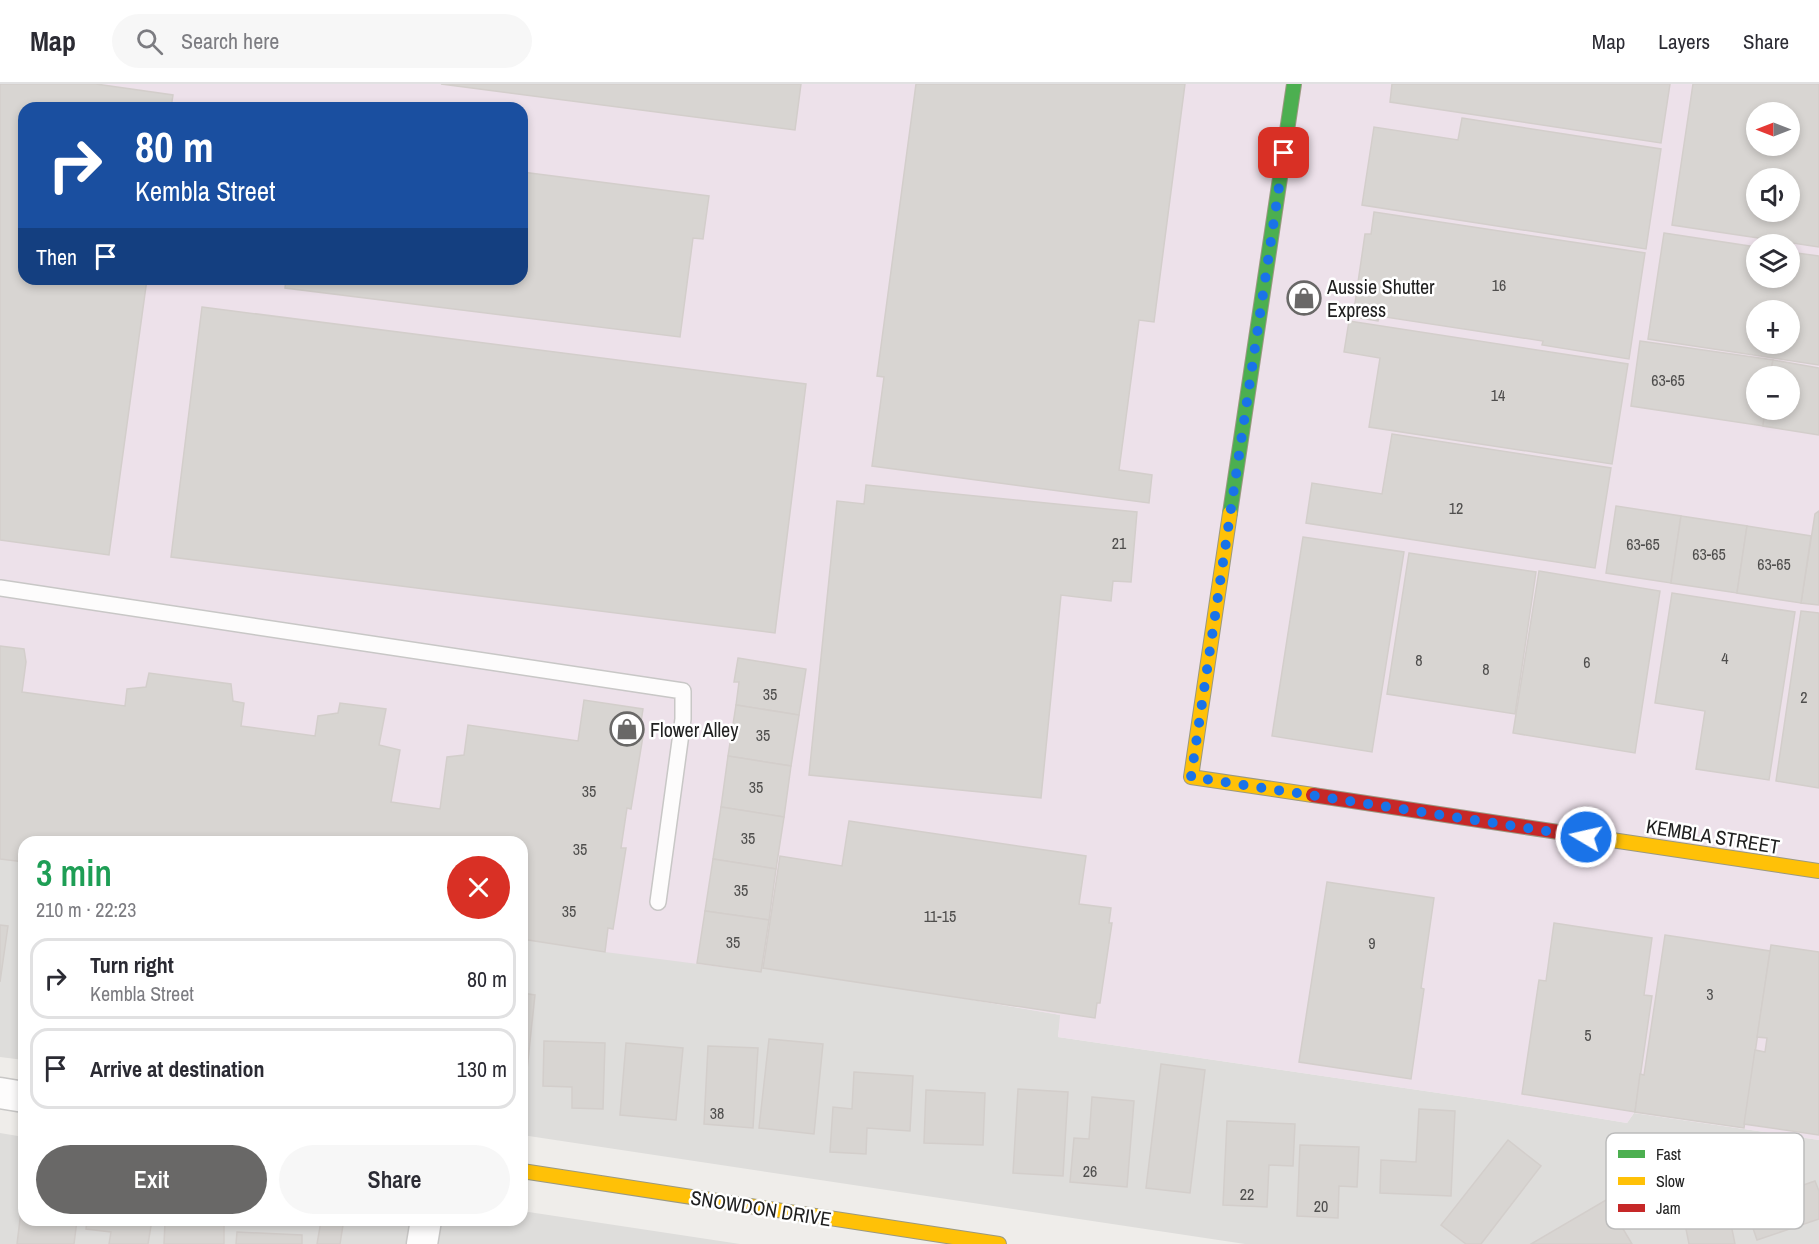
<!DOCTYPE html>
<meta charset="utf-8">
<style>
:root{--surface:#fff;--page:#f7f7f7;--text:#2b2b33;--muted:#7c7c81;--line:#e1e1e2;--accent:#696867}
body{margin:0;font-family:"Archivo Narrow",sans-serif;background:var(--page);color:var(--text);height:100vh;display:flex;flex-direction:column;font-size:22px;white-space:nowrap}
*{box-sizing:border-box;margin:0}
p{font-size:20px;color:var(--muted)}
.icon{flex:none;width:33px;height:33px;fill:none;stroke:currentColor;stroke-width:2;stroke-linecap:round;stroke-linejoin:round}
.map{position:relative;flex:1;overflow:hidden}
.details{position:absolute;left:18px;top:752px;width:510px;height:390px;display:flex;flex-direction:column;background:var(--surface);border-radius:18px;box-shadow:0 3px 9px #0003}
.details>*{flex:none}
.top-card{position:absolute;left:18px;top:18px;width:510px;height:183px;border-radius:18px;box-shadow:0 3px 9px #0003;background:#1a4fa0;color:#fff;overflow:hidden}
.needle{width:39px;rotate:270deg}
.buttons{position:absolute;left:1746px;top:18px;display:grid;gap:12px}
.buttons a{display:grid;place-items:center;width:54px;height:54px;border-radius:50%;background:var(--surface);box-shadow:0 3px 9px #0003;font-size:30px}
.pin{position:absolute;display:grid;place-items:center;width:51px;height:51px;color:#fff;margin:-26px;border-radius:12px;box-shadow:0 3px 9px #0006}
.me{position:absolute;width:66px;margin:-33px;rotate:279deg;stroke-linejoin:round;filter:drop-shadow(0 0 4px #0008)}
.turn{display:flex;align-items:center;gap:21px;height:126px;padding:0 18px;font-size:27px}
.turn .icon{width:78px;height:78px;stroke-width:2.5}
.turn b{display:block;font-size:42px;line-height:51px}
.then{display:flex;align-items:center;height:57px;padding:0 18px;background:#0003;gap:12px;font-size:22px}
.round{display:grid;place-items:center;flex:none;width:63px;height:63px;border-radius:32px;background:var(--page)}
.headline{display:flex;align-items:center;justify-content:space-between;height:102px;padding:0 18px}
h1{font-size:36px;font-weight:600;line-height:45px;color:#1e9e55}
.cta{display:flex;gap:12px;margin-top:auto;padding:12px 18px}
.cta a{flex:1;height:69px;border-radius:36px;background:var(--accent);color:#fff;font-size:24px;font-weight:600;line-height:69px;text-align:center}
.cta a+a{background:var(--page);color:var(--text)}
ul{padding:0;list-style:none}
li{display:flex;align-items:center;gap:18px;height:81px;margin:0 12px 9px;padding:0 6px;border:3px solid var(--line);border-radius:18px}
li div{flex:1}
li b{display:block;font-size:22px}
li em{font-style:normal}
header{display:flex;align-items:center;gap:36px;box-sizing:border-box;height:84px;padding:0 30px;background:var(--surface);border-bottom:2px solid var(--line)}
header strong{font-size:28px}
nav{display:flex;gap:33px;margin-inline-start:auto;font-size:21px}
.search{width:420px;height:54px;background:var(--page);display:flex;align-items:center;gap:15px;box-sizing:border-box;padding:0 21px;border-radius:33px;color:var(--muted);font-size:22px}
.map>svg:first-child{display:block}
.residential{fill:#dedddb}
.industrial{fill:#ede1ea;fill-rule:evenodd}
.building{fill:#d8d5d2;stroke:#d3cecb;stroke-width:1.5;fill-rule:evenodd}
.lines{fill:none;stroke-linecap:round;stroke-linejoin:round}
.lane-casing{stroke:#c8c7c6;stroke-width:18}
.street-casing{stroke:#c8c7c6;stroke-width:33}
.fast-casing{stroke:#9b9980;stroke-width:16}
.slow-casing{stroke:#9b9980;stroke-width:16}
.jam-casing{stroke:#9b9980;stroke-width:16}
.lane{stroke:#fdfcfc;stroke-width:15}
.street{stroke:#fdfcfc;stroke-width:30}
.fast{stroke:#4caf50;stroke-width:14}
.slow{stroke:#ffc107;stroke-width:14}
.jam{stroke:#c62828;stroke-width:14}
.route{stroke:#1a73e8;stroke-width:10;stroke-dasharray:0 18}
.labels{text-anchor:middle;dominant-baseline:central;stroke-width:5;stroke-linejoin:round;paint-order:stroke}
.number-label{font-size:16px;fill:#4f4e4d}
.poi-label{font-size:20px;fill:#212121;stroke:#fff;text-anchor:start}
.street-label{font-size:20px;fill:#212121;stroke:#fff}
.key{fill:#fff;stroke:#bcbcbc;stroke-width:1.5}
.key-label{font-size:16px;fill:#212121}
</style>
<header>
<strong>Map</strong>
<div class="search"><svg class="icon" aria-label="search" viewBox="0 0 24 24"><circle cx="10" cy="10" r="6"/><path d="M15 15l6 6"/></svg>Search here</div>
<nav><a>Map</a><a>Layers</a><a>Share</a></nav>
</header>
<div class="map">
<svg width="1819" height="1160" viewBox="0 0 1819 1160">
<rect width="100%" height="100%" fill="#efedea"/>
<g class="residential">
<path d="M0 775 24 778V976L0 973Z"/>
<path d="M522 855 760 888 762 880 1061 931 1058 953 1493 1017 1627 1039 1634 1029 1819 1056V1160H1245L522 1051Z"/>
<path d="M0 1049 24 1053V1136H522V1127L740 1160H0Z"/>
</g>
<path class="industrial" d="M0 0H1819V1056L1634 1029 1627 1039 1493 1017 1058 953 1060 931 762 880 760 888 605 868 522 758H24V778L0 775ZM24 24H522V195H24ZM1756 28H1790V62H1756ZM1756 94H1790V128H1756ZM1756 160H1790V194H1756ZM1756 226H1790V260H1756ZM1756 292H1790V326H1756Z"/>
<g class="building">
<path d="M0 0H96L173 11 171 24H24V195H147L109 471 0 456Z"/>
<path d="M441 0H801L795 46Z"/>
<path d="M916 0H1185L1154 238 1139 236 1119 386 1152 391 1149 419 872 382 884 293 877 292Z"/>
<path d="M1392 0H1670L1661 59 1390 18Z"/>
<path d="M1693 0H1819V163L1672 141ZM1756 28H1790V62H1756ZM1756 94H1790V128H1756Z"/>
<path d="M1462 34 1661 65 1646 165 1362 121 1374 43 1458 56Z"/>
<path d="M522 88 709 112 703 155 693 154 680 253 285 204 286 195H522Z"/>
<path d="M1374 128 1645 169 1629 275 1542 261 1543 257 1379 232 1378 237 1353 233 1365 150H1371Z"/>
<path d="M1664 149 1756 163V194H1790V168L1819 172V281L1648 255ZM1756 226H1790V260H1756Z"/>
<path d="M202 223 806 300 775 549 171 473Z"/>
<path d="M1349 237 1628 280 1612 380 1369 343 1380 274 1344 268Z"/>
<path d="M1640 257 1773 276 1770 292H1756V326H1765L1763 342 1631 322Z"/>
<path d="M1773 276 1819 284V351L1763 342 1765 326H1790V292H1770Z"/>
<path d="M1392 350 1611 384 1595 484 1306 439 1312 399 1382 410Z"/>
<path d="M866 401 1137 428 1131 498 1113 497 1111 517 1061 511 1041 714 809 691 837 417 864 420Z"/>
<path d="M1616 422 1681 432 1671 499 1606 489Z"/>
<path d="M1819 427V521L1801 519 1815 430Z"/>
<path d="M1681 432 1747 442 1737 509 1671 499Z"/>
<path d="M1747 442 1811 452 1801 519 1737 509Z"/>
<path d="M1303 453 1404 468 1372 668 1272 652Z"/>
<path d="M1409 469 1536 488 1515 630 1387 610Z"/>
<path d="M1539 487 1660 507 1635 669 1513 649Z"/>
<path d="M1672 509 1795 528 1769 696 1696 685 1705 627 1655 619Z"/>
<path d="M1801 527 1819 529V704L1776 697Z"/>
<path d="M0 562 24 565 26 578 22 608 125 622 127 605 146 603 149 589 231 600 233 617 244 619 241 642 315 652 318 632 338 629 340 619 386 625 379 661 400 666 391 718 440 725 447 673 464 671 468 641 578 657 584 616 643 625 640 645 644 646 631 725 627 724 621 764H626L613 845 608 844 605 868 522 855V758H24V778L0 775Z"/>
<path d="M738 574 806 585 799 631 736 621 739 598H734Z"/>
<path d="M736 621 799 631 791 682 728 672Z"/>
<path d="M728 672 791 682 784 733 721 723Z"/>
<path d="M721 723 784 733 776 785 713 775Z"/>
<path d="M849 737 1086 772 1079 820 1111 824 1109 839H1112L1100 919H1097L1095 934 763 884 780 772 842 782Z"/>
<path d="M713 775 776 785 769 836 705 827Z"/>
<path d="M1327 798 1434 814 1421 904 1424 905 1411 995 1299 978Z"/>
<path d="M705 827 769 836 761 888 697 879Z"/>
<path d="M1554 839 1652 854 1644 911 1652 912 1635 1028 1522 1010 1539 896 1546 897Z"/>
<path d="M0 841 8 842 0 898Z"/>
<path d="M1665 851 1770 867 1744 1044 1635 1028 1640 990 1644 991Z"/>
<path d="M1771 861 1819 868V1051L1744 1040 1755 966 1765 968 1767 954 1757 953Z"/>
<path d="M522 909 535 911 524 1013 522 1012Z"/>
<path d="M769 955 823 960 814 1050 759 1044Z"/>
<path d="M544 957 605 959 603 1025 572 1024V1003L543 1002Z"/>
<path d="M626 959 683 964 676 1036 620 1031Z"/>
<path d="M708 962 758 964 753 1044 704 1040Z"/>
<path d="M1161 980 1205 986 1190 1109 1146 1104Z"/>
<path d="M854 988 913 992 910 1047 867 1044 866 1070 830 1068 833 1023 852 1025Z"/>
<path d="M1018 1005 1068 1008 1063 1092 1013 1089Z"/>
<path d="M926 1006 985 1009 983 1061 924 1059Z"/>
<path d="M1092 1013 1134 1017 1127 1103 1070 1098 1074 1054 1089 1055Z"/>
<path d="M1419 1025 1455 1027 1451 1112 1380 1109 1381 1076 1416 1078Z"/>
<path d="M1227 1037 1295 1040 1293 1082 1269 1081 1267 1123 1223 1121Z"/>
<path d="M1508 1056 1541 1082 1481 1160H1466L1441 1141Z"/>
<path d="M1300 1061 1359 1063 1357 1103 1339 1102 1338 1134 1297 1132Z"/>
<path d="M1815 1097 1819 1107V1135L1757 1156 1745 1121Z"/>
<path d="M24 1103V1136H77L74 1160H17Z"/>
<path d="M1724 1106 1735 1160H1689L1680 1115Z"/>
<path d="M1606 1116 1632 1160H1531Z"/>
<path d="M87 1136H152L148 1160H109L111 1148 86 1145Z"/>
<path d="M321 1137 343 1141 340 1160H317Z"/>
<path d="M165 1138 224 1140V1160H164Z"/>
<path d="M237 1148 302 1151V1160H236Z"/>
</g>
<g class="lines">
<g class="lane-casing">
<path id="lane" d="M0 504 683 607V635L658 818"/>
</g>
<g class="street-casing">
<g id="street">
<path d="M0 1009 24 1013"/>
<path d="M422 1160 426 1136"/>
</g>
</g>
<g class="fast-casing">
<path id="fast" d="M1230 429 1294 0"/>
</g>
<g class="slow-casing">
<g id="slow">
<path d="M1230 429 1191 693 1313 711"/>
<path d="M1605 755 1819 787"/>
<path d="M522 1087 999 1160"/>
</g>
</g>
<g class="jam-casing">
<path id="jam" d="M1313 711 1605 755"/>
</g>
<use href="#lane" class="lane"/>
<use href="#street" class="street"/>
<use href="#fast" class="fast"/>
<use href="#slow" class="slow"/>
<use href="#jam" class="jam"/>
</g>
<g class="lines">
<path class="route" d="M1284 69 1191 693 1586 753"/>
</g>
<defs>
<g id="shop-ring" transform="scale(1.725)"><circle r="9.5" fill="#fff" stroke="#696867" stroke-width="1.5"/><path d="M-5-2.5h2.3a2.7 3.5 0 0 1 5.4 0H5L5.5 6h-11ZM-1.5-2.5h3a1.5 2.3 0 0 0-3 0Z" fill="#696867"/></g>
</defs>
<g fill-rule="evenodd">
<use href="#shop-ring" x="1304" y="214"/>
<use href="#shop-ring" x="627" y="645"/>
</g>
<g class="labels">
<g class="number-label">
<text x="1499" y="201">16</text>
<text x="1668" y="296">63-65</text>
<text x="1498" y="311">14</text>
<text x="1456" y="424">12</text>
<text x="1119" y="459">21</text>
<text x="1643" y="460">63-65</text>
<text x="1709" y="470">63-65</text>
<text x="1774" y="480">63-65</text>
<text x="1725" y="574">4</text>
<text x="1419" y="576">8</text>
<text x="1587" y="578">6</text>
<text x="1486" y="585">8</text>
<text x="770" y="610">35</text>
<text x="1804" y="613">2</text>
<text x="763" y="651">35</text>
<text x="756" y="703">35</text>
<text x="589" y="707">35</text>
<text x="748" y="754">35</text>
<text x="580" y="765">35</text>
<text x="741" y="806">35</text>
<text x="569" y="827">35</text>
<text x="940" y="832">11-15</text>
<text x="733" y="858">35</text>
<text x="1372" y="859">9</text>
<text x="1710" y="910">3</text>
<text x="1588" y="951">5</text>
<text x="717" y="1029">38</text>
<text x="1090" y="1087">26</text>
<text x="1247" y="1110">22</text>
<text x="1321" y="1122">20</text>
</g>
<g class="poi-label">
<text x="1327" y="202">Aussie Shutter<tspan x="1327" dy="23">Express</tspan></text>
<text x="650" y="645">Flower Alley</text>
</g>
<g class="street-label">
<text transform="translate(1713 752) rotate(9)">KEMBLA STREET</text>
<text transform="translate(761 1124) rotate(9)">SNOWDON DRIVE</text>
</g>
</g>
<rect x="1606" y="1049" width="198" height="96" rx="9" class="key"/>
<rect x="1618" y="1066" width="27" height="8" fill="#4caf50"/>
<rect x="1618" y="1093" width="27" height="8" fill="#ffc107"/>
<rect x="1618" y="1120" width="27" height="8" fill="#c62828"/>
<g class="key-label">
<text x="1656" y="1076">Fast</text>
<text x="1656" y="1103">Slow</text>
<text x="1656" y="1130">Jam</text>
</g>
</svg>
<div class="buttons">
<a><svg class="needle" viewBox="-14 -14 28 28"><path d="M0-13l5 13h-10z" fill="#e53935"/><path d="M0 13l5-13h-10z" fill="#7c7c81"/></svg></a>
<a><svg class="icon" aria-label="sound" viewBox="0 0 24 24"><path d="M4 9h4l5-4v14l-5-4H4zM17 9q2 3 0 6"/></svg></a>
<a><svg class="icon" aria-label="layers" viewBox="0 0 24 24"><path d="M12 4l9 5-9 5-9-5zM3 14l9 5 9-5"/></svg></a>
<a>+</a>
<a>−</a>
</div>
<div class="pin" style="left:1284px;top:69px;background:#d93025"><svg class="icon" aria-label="arrive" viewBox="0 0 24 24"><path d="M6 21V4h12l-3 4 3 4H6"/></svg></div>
<svg class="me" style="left:1586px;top:753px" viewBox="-20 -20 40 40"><circle r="17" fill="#1a73e8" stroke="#fff" stroke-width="3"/><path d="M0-11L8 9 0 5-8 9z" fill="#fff"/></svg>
<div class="top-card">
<div class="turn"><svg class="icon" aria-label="right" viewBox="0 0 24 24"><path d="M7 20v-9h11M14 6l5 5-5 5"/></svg><div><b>80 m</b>Kembla Street</div></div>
<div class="then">Then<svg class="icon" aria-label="arrive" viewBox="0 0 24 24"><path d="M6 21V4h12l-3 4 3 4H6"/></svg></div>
</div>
<section class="details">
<div class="headline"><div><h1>3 min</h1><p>210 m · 22:23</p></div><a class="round" style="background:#d93025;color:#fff"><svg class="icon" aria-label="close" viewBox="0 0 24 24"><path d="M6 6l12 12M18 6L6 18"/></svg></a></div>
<ul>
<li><svg class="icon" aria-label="right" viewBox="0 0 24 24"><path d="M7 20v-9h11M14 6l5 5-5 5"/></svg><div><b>Turn right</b><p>Kembla Street</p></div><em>80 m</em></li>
<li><svg class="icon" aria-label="arrive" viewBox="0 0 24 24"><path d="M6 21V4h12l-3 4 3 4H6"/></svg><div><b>Arrive at destination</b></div><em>130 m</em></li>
</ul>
<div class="cta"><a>Exit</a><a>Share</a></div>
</section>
</div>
